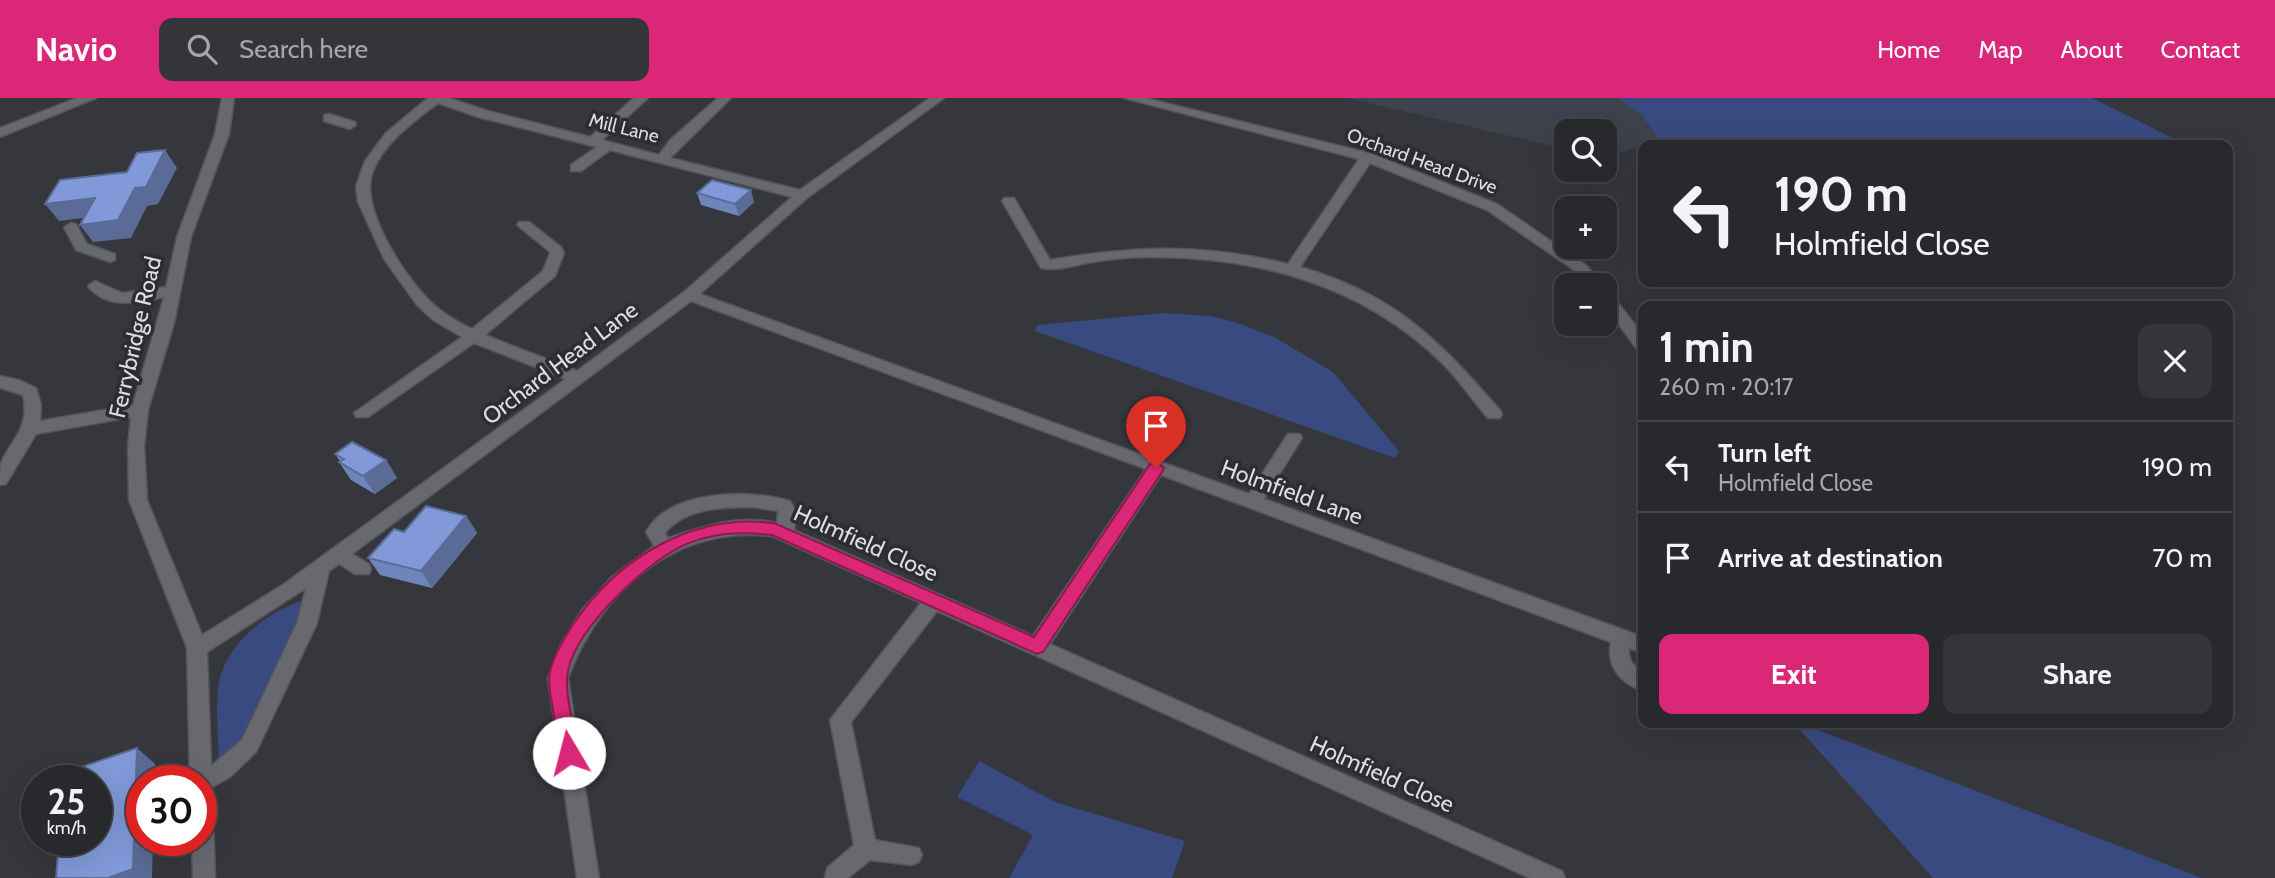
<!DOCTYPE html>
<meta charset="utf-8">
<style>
:root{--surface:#28292d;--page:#343539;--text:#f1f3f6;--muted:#a5a6aa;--line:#444549;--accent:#db2777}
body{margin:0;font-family:Cabin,sans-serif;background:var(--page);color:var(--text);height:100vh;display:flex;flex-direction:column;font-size:26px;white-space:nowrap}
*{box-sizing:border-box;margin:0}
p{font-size:23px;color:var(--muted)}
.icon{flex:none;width:38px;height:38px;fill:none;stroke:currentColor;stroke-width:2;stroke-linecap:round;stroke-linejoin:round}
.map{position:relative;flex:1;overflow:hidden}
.sheet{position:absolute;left:1638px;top:203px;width:595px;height:427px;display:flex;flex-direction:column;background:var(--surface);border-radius:14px;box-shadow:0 7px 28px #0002,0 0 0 2px var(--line)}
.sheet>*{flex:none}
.top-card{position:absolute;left:1638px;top:42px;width:595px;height:147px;border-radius:14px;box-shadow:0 7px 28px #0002,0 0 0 2px var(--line);background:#28292d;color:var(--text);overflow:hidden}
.tools{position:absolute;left:1554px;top:21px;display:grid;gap:14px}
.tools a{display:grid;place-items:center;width:63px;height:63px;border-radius:14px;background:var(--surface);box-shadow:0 7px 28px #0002,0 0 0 2px var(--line);font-size:35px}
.speed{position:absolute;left:21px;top:667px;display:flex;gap:14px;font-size:35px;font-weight:700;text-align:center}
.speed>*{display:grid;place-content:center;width:91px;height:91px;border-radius:50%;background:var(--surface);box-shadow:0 7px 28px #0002,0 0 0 2px var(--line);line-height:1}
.speed small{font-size:18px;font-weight:400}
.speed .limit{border:10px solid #d22;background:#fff;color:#111}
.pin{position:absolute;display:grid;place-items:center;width:60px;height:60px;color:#fff;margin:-72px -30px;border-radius:50% 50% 50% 0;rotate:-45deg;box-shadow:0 0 7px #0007}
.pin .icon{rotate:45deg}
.me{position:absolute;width:77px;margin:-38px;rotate:352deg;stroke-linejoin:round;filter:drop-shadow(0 0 5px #0008)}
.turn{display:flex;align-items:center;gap:24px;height:147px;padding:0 21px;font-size:32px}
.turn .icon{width:91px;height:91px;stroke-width:2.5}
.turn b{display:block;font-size:49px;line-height:60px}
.round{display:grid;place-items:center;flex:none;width:74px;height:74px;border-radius:14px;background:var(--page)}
.summary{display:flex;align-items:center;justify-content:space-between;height:119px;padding:0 21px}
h1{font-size:42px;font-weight:700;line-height:52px}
.action{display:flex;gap:14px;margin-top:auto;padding:14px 21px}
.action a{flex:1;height:80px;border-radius:14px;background:var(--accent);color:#fff;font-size:28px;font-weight:700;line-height:80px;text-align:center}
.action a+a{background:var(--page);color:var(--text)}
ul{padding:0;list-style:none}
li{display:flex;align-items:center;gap:21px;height:91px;padding:0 21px;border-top:2px solid var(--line)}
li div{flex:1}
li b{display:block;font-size:26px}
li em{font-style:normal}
header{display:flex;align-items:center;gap:42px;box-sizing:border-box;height:98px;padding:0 35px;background:var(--accent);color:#fff}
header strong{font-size:33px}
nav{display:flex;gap:38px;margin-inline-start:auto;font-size:24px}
.search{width:490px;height:63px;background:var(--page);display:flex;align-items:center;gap:18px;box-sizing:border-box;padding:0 24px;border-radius:14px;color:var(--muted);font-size:26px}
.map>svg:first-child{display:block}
.built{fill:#3d424c}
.green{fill:#384a80}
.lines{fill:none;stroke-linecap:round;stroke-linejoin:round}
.minor-casing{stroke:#535458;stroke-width:3}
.minor{fill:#67696f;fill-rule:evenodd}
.wall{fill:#6f84ba}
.shaded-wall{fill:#5a6b97}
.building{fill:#8199d8;stroke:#5a6b97;stroke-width:2}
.route{fill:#db2777;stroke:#8e194d;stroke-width:2}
.labels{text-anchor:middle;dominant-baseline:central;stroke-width:7;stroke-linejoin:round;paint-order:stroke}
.far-street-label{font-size:19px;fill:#dddee1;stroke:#2b2d32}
.street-label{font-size:23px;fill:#dddee1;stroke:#2b2d32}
</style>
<header>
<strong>Navio</strong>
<div class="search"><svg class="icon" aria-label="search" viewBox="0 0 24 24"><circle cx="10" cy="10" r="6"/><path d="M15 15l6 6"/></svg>Search here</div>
<nav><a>Home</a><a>Map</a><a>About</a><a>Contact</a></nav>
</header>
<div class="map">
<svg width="2275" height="780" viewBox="0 0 2275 780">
<rect width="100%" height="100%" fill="#35373c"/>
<path class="built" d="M1347 0H1618L1641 16 1658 41 1605 60V33H1566V51Z"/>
<g class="green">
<path d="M1618 0H2092L2183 45 2155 47H1720L1658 41 1641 16Z"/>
<path d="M1164 215 1210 218 1235 224 1274 239 1333 274 1399 353 1395 360 1035 233 1037 227Z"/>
<path d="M301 503 306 507 242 650 219 668C219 643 214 604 220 580 229 545 267 514 301 503Z"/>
<path d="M1794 625H1800L2202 780H1933Z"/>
<path d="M979 663 1055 704 1185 743 1172 780H1009L1033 737 957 699Z"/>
</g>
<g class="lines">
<g class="minor-casing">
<g id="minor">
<path d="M77 0H96L0 39V30Z"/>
<path d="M222 0H234L229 36 191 139 174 225 148 312 144 348 147 402 202 537 284 486 566 281 474 245 368 319H356L354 315 462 239 433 222 417 207 384 161 358 104 356 88 365 63 386 35 428 0H448L488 13 590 39 634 0H648L602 42 659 57 671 41 718 0H731L670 60 800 92 930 0H944L807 100 700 196 1249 396 1288 336H1300L1302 340 1264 401 1643 539V555L1629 550C1628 563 1633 567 1643 574V593C1620 585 1606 568 1611 544L1161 377 1050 546 1562 773 1565 780H1530L937 513 851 624 875 742 919 750 922 757 919 764 911 767 870 762 848 780H825L827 770 854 747 830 622 921 505 772 438C674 427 601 493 568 580L599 780H577L548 580 561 546 582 512 612 479 654 448 646 434C669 391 750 391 790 403L797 415 794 432 1033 538 1146 371 691 203 352 456 369 466 371 471 369 476H355L339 466 329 473 317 525 256 654 230 679 212 689 215 780H193L192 742H201V682H190L187 550 129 402 128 348 131 319 36 336 6 386 0 387C0 381 0 371 1 365 13 339 30 330 23 297L0 290V278L19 282 36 290 41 307 40 323 133 307 164 199C138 205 107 212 88 188L95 183 122 195 166 189 177 139 215 36ZM438 5 478 19 597 49 571 67V73H581L610 52 792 99 684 194 577 273 485 237 555 178 564 155 561 149 529 124H519L517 127 548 152 550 155 543 173 472 231C456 223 440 214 428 201 403 176 361 111 372 76 382 46 414 23 438 5ZM753 409 778 413 777 425C738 416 705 428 668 440L665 435C685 410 723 409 753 409ZM306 490 297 525 242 642 211 668 207 554Z"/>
<path d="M1124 0H1145L1372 56 1497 106 1587 168 1603 187H1588L1577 174 1487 112 1370 65 1300 169C1394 196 1438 241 1500 312L1502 316 1500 320H1488C1473 303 1460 283 1444 267 1364 187 1257 158 1146 159 1128 159 1111 161 1093 164 1078 166 1056 174 1041 170L1002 103 1004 100H1014L1050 162C1137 148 1202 145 1288 166L1359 61Z"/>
<path d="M329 16 355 24 356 27 350 31 324 23V17Z"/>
<path d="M71 125 76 126 87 146 115 156V162L110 164 76 152 64 129Z"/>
<path d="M1605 193 1610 195 1643 237V252L1637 251 1605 208Z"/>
</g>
</g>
<use href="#minor" class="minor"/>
</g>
<g class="wall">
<path d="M697 95 754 104 739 118 701 107Z"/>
<path d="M335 356 386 362 397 380 375 396 351 382 339 364 340 363Z"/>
<path d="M466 418 477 435 432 490 380 477 368 460 404 434Z"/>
</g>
<g class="shaded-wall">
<path d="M165 52 177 70 158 106 147 108 131 140 93 144 80 127 135 90Z"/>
<path d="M751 92 754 104 739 118 735 106Z"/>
<path d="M95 100 108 117 59 123 45 106Z"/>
<path d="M386 362 397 380 375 396 363 378Z"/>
<path d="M466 418 477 435 432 490 421 473Z"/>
<path d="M137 650 155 666V682H142V742H153L152 780H108Z"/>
</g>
<g class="building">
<path d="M165 52 146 89 135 90 118 122 80 127 95 100 45 106 60 82 127 74 137 55Z"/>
<path d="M712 82 751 92 735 106 697 95Z"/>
<path d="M352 344 386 362 363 378 339 364 344 361 335 356Z"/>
<path d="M426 408 466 418 421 473 368 460 394 431 404 434Z"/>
<path d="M137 650 133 771 108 780H56L59 742H96V682H64V675Z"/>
</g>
<path class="route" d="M1156 364 1164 370 1162 374 1043 554 1037 556 772 437C739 433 703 435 673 453 638 473 569 537 567 581 566 604 575 632 579 655L576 661H562C557 648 556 632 554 619 553 607 549 594 549 582 549 565 563 542 572 528 617 460 692 415 774 425L1034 539 1150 366Z"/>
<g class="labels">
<g class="far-street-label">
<text transform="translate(624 30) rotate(14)">Mill Lane</text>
<text transform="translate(1422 63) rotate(20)">Orchard Head Drive</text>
</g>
<g class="street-label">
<text transform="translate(135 239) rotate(-77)">Ferrybridge Road</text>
<text transform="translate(560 265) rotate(-37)">Orchard Head Lane</text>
<text transform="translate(1292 394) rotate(20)">Holmfield Lane</text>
<text transform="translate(866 445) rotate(24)">Holmfield Close</text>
<text transform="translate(1382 676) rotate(24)">Holmfield Close</text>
</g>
</g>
</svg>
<div class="tools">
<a><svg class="icon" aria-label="search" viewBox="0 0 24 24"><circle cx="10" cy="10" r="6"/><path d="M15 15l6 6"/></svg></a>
<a>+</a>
<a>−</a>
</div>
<div class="speed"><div>25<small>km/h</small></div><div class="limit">30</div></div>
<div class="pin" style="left:1156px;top:370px;background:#d93025"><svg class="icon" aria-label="arrive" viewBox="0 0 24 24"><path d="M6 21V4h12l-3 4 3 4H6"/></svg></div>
<svg class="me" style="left:569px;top:655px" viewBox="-20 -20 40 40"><circle r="19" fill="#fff"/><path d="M0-13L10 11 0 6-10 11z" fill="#db2777"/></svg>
<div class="top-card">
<div class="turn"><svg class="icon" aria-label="left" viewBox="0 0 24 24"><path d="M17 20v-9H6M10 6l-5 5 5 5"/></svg><div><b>190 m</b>Holmfield Close</div></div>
</div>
<section class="sheet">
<div class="summary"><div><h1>1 min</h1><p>260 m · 20:17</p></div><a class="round"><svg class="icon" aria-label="close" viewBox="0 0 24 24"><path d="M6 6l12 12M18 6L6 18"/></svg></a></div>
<ul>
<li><svg class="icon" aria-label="left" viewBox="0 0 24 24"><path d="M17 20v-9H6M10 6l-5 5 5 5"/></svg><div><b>Turn left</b><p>Holmfield Close</p></div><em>190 m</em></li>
<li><svg class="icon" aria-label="arrive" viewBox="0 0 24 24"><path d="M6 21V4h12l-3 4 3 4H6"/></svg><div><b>Arrive at destination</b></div><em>70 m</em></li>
</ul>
<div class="action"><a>Exit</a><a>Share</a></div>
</section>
</div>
